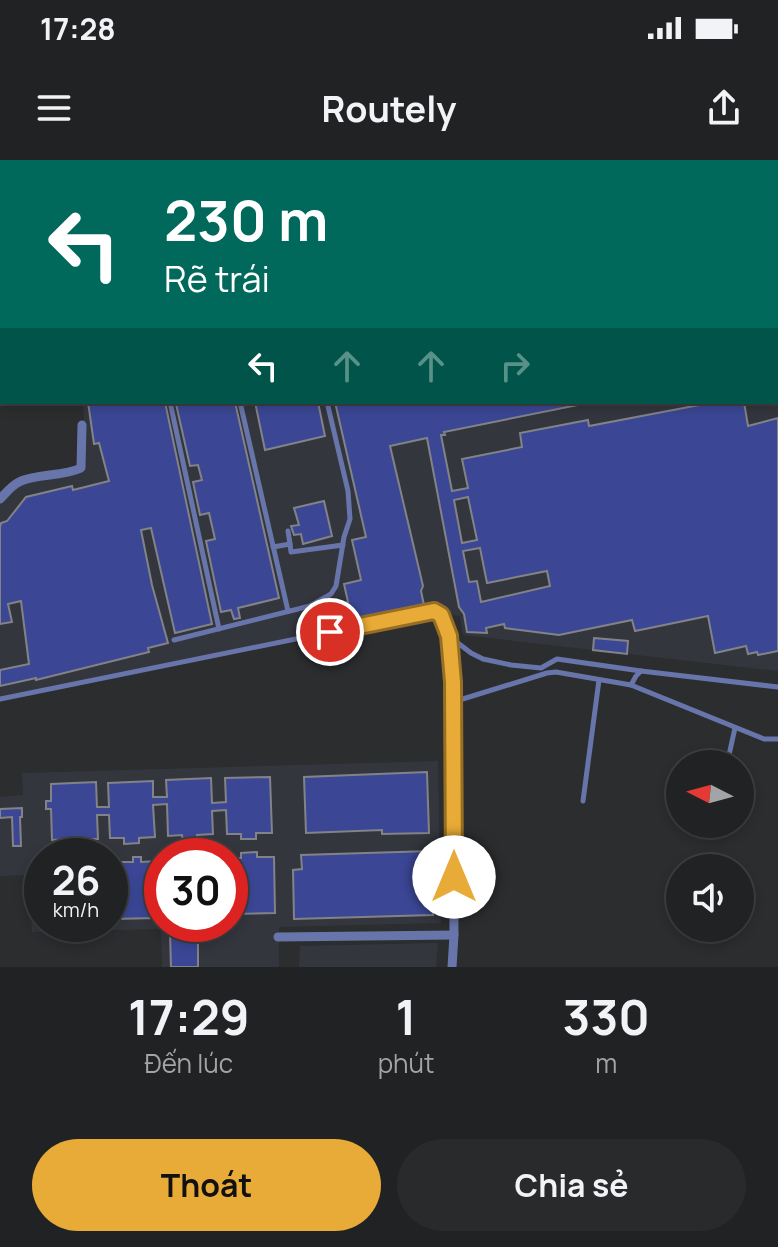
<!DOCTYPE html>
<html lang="vi">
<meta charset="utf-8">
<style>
:root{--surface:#212223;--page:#292a2b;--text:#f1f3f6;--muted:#a2a4a6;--line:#3e3f41;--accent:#e8ab37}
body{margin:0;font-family:Manrope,sans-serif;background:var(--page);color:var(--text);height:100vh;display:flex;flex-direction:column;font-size:30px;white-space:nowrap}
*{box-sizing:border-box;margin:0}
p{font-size:26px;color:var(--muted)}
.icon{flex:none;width:44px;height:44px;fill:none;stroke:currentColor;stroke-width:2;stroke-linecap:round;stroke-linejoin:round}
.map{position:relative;height:807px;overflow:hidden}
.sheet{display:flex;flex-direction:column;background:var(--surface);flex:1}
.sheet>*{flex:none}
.guide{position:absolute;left:0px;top:0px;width:778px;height:244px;box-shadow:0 4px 12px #0003,0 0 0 2px var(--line);background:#00695c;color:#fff;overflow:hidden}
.needle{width:52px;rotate:276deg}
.controls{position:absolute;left:666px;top:590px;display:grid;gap:16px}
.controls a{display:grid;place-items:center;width:88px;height:88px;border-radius:50%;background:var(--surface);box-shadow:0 4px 12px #0003,0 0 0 2px var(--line);font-size:40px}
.speed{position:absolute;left:24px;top:678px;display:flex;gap:16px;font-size:40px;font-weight:700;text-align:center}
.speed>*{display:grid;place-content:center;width:104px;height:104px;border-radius:50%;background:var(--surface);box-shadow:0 4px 12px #0003,0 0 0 2px var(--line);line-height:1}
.speed small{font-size:20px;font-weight:400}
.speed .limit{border:12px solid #d22;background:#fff;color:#111}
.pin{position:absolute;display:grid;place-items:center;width:68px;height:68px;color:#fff;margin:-34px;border:4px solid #fff;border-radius:50%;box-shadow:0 2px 8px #0007}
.me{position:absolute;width:88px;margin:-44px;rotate:0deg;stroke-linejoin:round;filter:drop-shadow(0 0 6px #0008)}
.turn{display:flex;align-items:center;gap:28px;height:168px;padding:0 32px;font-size:36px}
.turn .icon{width:104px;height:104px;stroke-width:2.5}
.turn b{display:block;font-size:56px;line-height:68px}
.lanes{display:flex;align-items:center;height:76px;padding:0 32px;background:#0003;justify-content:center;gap:40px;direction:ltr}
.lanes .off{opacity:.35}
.eta{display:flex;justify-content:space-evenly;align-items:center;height:136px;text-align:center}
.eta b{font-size:48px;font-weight:700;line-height:56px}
.action{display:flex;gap:16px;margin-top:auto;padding:16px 32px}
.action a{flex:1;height:92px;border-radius:48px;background:var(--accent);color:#111;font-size:32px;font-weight:700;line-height:92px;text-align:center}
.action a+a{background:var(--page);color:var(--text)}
.status{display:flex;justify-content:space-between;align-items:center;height:56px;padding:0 40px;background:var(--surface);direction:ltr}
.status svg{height:22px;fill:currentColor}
header{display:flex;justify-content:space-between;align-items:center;height:104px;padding:0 32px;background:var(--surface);font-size:36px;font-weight:700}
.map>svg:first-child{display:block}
.built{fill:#34363e;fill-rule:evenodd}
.building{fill:#3b4795;stroke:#828386;stroke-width:2;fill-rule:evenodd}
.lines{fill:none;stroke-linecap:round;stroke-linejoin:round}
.service{stroke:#6875ab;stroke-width:5}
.minor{stroke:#6875ab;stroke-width:9}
.route-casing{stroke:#976f24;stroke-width:20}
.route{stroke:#e8ab37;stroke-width:14}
</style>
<div class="status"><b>17:28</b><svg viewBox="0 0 49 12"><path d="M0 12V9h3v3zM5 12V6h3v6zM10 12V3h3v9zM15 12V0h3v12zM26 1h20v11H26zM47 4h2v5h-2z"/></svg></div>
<header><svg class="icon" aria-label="menu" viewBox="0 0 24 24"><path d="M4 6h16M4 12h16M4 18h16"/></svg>Routely<svg class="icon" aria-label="share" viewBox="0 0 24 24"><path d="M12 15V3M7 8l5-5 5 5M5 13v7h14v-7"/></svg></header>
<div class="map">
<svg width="778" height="807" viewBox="0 0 778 807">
<rect width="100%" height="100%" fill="#2c2d2f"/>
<g class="built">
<rect x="85" y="0" width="629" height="2"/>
<path d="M83 242H772L778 247V511L463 475 460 456 447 454 439 447 428 445 336 465 324 474 0 539V343L19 325 83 310 84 264Z"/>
<path d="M438 601 441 763 279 767V807H162L161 769 32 772 29 715 0 716V637L23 635 22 613ZM42 696H110V764H42ZM162 696H230V764H162Z"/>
<path d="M438 783 436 807H299L300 786Z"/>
</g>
<g class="building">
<path d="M88 242H165L212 464 175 473 151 368 141 370 152 425 168 483 148 488 149 492 36 520V518L0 526V510L29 504 21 441 8 444 12 462 0 464V367L1 363 7 361 26 337 72 326 73 330 109 321 99 283 94 284Z"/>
<path d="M183 242H235L279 438 238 448 240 458 234 459 231 450 221 452 206 381 215 379 209 353 200 355 193 322 202 320 198 305 190 306 176 244Z"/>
<path d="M255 242H318L325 276 265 290Z"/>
<path d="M335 242H578V245L444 272 445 275H441L452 331 468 328 462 299 522 287 520 273 588 260 589 266 715 242H744L748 266 778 258V491L758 495 757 492 748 494 746 486 715 493 708 456 635 471 632 460 559 475 505 468 504 464 486 468 487 473 467 472 464 454 459 447 427 278 390 286 423 426 421 431 424 445 342 462 341 454 319 458 317 451 339 446V444L348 442 344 424 361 420 352 380 366 377ZM468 337 477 380 462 383 454 340ZM480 388 487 423 547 411 550 426 481 442 477 421 469 422 463 391Z"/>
<path d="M324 341 332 376 303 384 301 374 294 375 291 366 299 365 294 348Z"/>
<path d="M594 478 628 481 627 494 593 490Z"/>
<path d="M427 612 429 673 382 674V670L306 673 304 617Z"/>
<path d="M270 617 272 673H256V679H241V674H227L226 650 212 651 213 674 197 675 198 680 183 681 182 675 168 676 167 644 153 645 155 677 139 678V683L124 684V678H110L109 655H97L98 679H82V685H67V679L52 680 51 649H46V641H51V624L96 622 97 647H109L108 623 153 621V637H167L166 620 211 618 212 643 226 642 225 618Z"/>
<path d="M22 648V657H20L21 686H13L12 657 0 658V649Z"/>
<path d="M431 691 433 755 294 759 293 710 302 709 301 695Z"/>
<path d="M257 692V697H274L275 753 230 754V698H241V693Z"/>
<path d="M133 697H141V702L158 701V727H161L162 733H158V758L112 759V735H110V727H112V702H133Z"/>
<path d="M198 772V807H171L170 773Z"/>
</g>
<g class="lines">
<g class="service">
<path d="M355 0 356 2"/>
<path d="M170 242 219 469"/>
<path d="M240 242 288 451"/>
<path d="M288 371 290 384"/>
<path d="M273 387 290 384 291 392 343 385"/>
<path d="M310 446 317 475"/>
<path d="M450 477 471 493 483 499 511 505 541 508 557 499 641 511"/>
<path d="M174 480 310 446 331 434 336 426 344 377 350 359 348 331 327 242"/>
<path d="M631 525 636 516 641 511 778 527"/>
<path d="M0 539 330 472"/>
<path d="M453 542 547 513 556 512 631 525 764 579H778"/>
<path d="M727 604 735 568"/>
<path d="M583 641 599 520"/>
<path d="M725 664 726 671"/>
</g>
<g class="minor">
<path d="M0 339C6 333 11 326 19 322 37 313 62 317 81 308L82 265"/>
<path d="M330 472 434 451 441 455 449 476 453 522 454 775 452 807"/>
<path d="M278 777 454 775"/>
</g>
</g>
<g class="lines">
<g class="route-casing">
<path id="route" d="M330 472 434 451 441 455 449 476 453 522 454 717"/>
</g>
<use href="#route" class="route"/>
</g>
</svg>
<div class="controls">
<a><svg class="needle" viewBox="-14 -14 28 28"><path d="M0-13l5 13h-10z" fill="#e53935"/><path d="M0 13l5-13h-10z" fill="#a2a4a6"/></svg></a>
<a><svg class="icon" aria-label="sound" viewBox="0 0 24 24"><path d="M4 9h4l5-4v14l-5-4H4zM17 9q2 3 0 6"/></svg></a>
</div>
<div class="speed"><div>26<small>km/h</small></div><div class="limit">30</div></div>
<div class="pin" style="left:330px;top:472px;background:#d93025"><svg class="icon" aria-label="arrive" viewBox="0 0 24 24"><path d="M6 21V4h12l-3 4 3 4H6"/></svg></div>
<svg class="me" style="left:454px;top:717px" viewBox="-20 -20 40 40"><circle r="19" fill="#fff"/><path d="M0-13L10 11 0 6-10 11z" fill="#e8ab37"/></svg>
<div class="guide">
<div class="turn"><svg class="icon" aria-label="left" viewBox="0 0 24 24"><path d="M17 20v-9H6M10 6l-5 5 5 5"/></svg><div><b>230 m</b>Rẽ trái</div></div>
<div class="lanes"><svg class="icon" aria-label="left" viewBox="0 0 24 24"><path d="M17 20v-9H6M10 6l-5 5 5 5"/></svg><svg class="icon off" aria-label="ahead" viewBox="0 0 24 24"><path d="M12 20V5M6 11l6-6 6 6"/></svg><svg class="icon off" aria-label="ahead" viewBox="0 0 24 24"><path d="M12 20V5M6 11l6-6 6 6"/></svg><svg class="icon off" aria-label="right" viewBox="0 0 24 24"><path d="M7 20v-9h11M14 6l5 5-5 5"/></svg></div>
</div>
</div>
<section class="sheet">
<div class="eta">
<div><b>17:29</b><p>Đến lúc</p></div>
<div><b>1</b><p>phút</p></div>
<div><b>330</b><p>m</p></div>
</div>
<div class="action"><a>Thoát</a><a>Chia sẻ</a></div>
</section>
